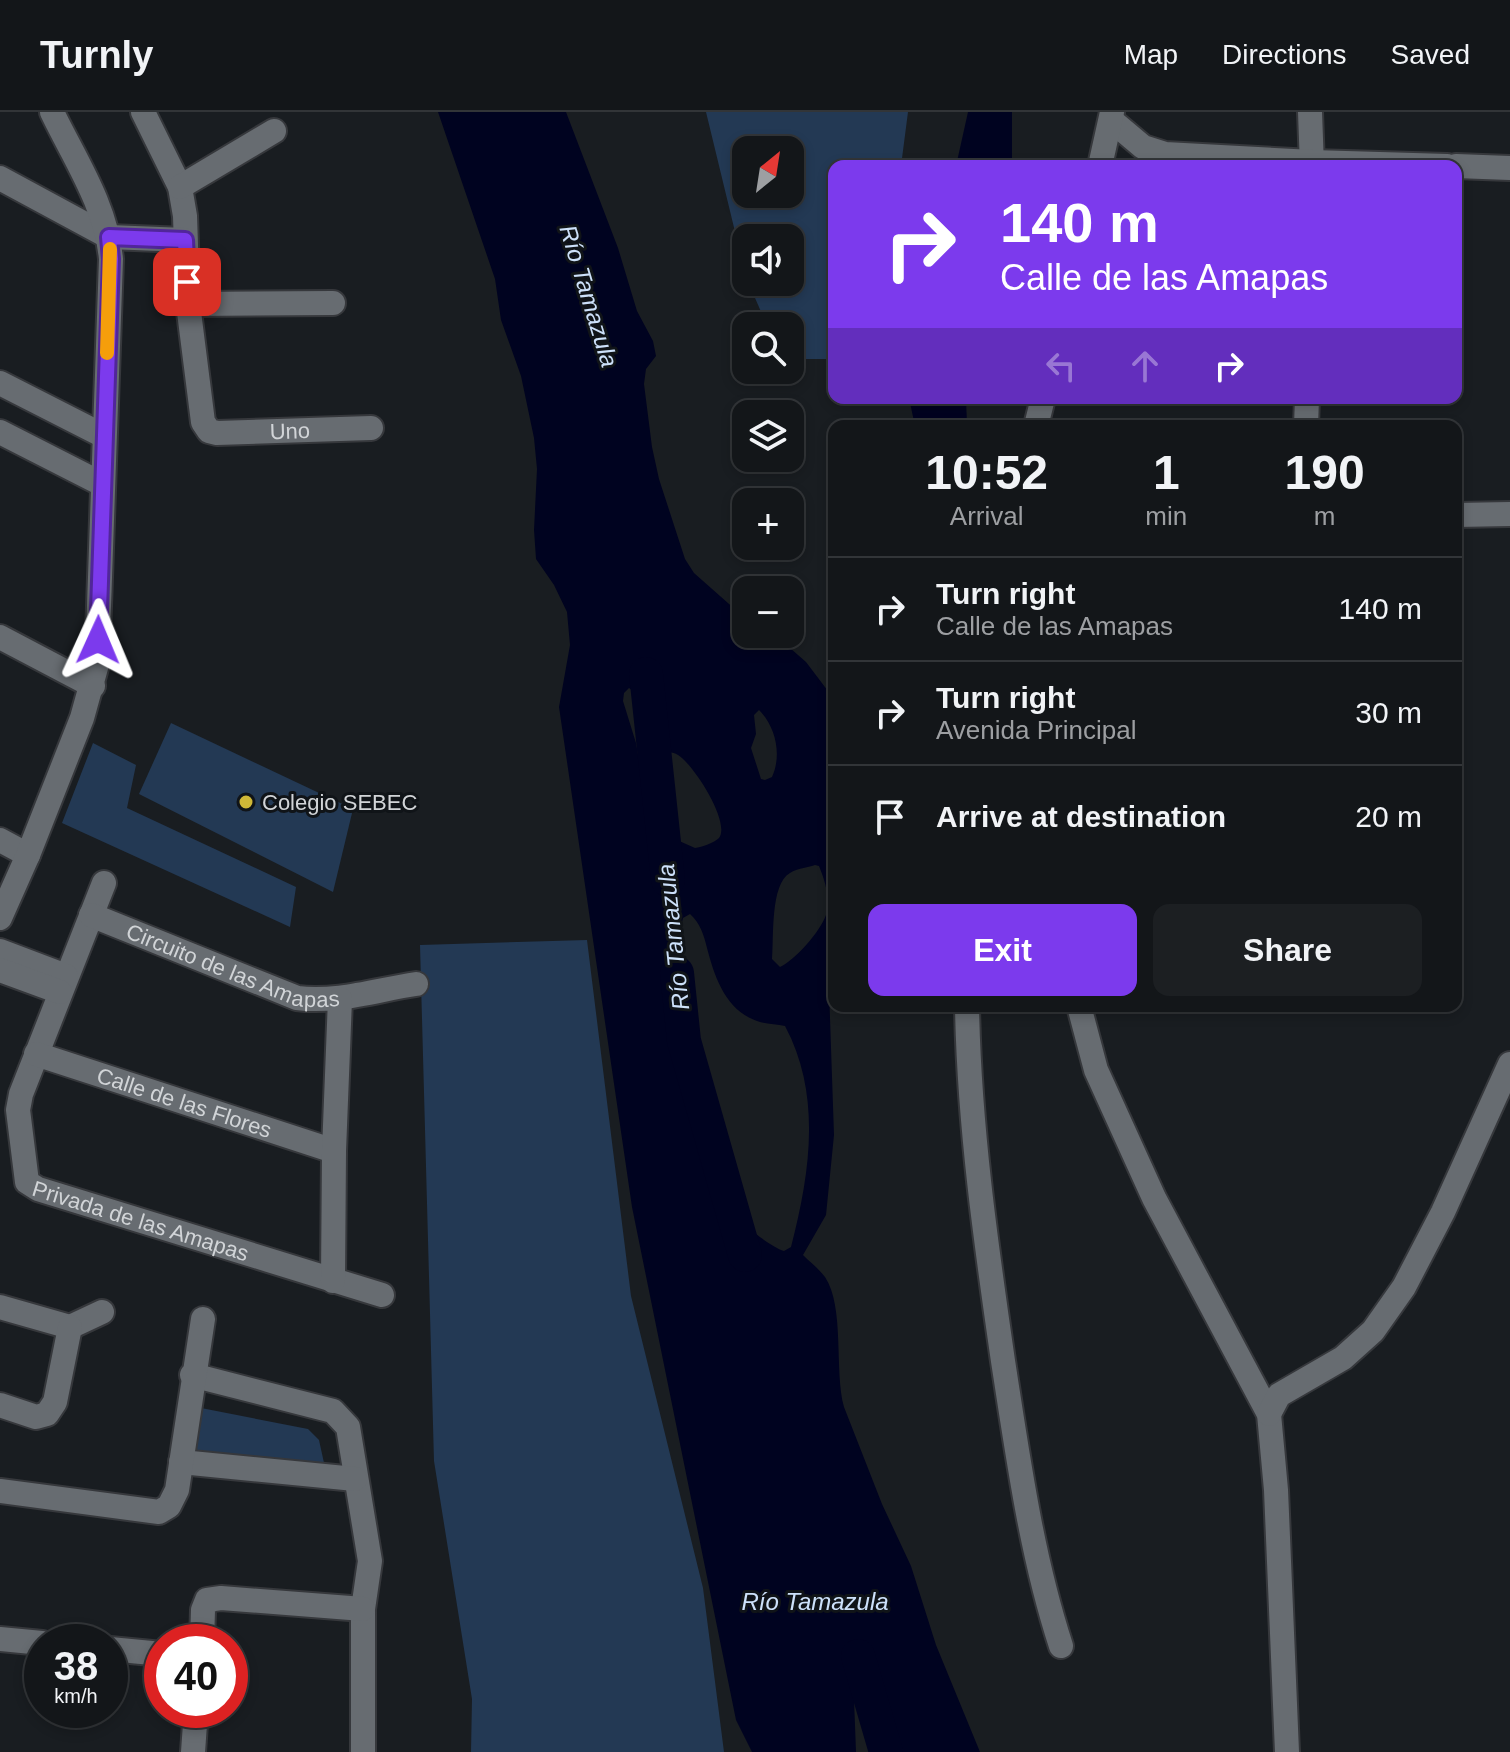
<!DOCTYPE html>
<meta charset="utf-8">
<style>
:root{--surface:#131619;--page:#1c1f22;--text:#f1f3f6;--muted:#9d9fa2;--line:#323538;--accent:#7c3aed}
body{margin:0;font-family:Arial,sans-serif;background:var(--page);color:var(--text);height:100vh;display:flex;flex-direction:column;font-size:30px;white-space:nowrap}
*{box-sizing:border-box;margin:0}
p{font-size:26px;color:var(--muted)}
.icon{flex:none;width:44px;height:44px;fill:none;stroke:currentColor;stroke-width:2;stroke-linecap:round;stroke-linejoin:round}
.map{position:relative;flex:1;overflow:hidden}
.details{position:absolute;left:828px;top:308px;width:634px;height:592px;display:flex;flex-direction:column;background:var(--surface);border-radius:16px;box-shadow:0 4px 12px #0003,0 0 0 2px var(--line)}
.details>*{flex:none}
.hud{position:absolute;left:828px;top:48px;width:634px;height:244px;border-radius:16px;box-shadow:0 4px 12px #0003,0 0 0 2px var(--line);background:#7c3aed;color:#fff;overflow:hidden}
.needle{width:52px;rotate:30deg}
.controls{position:absolute;left:732px;top:24px;display:grid;gap:16px}
.controls a{display:grid;place-items:center;width:72px;height:72px;border-radius:16px;background:var(--surface);box-shadow:0 4px 12px #0003,0 0 0 2px var(--line);font-size:40px}
.speed{position:absolute;left:24px;top:1512px;display:flex;gap:16px;font-size:40px;font-weight:700;text-align:center}
.speed>*{display:grid;place-content:center;width:104px;height:104px;border-radius:50%;background:var(--surface);box-shadow:0 4px 12px #0003,0 0 0 2px var(--line);line-height:1}
.speed small{font-size:20px;font-weight:400}
.speed .limit{border:12px solid #d22;background:#fff;color:#111}
.pin{position:absolute;display:grid;place-items:center;width:68px;height:68px;color:#fff;margin:-34px;border-radius:16px;box-shadow:0 4px 12px #0006}
.me{position:absolute;width:88px;margin:-44px;rotate:1deg;stroke-linejoin:round;filter:drop-shadow(0 0 6px #0008)}
.turn{display:flex;align-items:center;gap:28px;height:168px;padding:0 40px;font-size:36px}
.turn .icon{width:104px;height:104px;stroke-width:2.5}
.turn b{display:block;font-size:56px;line-height:68px}
.lanes{display:flex;align-items:center;height:76px;padding:0 40px;background:#0003;justify-content:center;gap:40px;direction:ltr}
.lanes .off{opacity:.35}
.eta{display:flex;justify-content:space-evenly;align-items:center;height:136px;text-align:center}
.eta b{font-size:48px;font-weight:700;line-height:56px}
.cta{display:flex;gap:16px;margin-top:auto;padding:16px 40px}
.cta a{flex:1;height:92px;border-radius:16px;background:var(--accent);color:#fff;font-size:32px;font-weight:700;line-height:92px;text-align:center}
.cta a+a{background:var(--page);color:var(--text)}
ul{padding:0;list-style:none}
li{display:flex;align-items:center;gap:24px;height:104px;padding:0 40px;border-top:2px solid var(--line)}
li div{flex:1}
li b{display:block;font-size:30px}
li em{font-style:normal}
header{display:flex;align-items:center;gap:48px;box-sizing:border-box;height:112px;padding:0 40px;background:var(--surface);border-bottom:2px solid var(--line)}
header strong{font-size:38px}
nav{display:flex;gap:44px;margin-inline-start:auto;font-size:28px}
.map>svg:first-child{display:block}
.green{fill:#233954;fill-rule:evenodd}
.water{fill:#000320;fill-rule:evenodd}
.lines{fill:none;stroke-linecap:round;stroke-linejoin:round}
.river{stroke:#000320;stroke-width:34}
.minor-casing{stroke:#36383c;stroke-width:28}
.minor{stroke:#676c71;stroke-width:24}
.route-casing{stroke:#51269a;stroke-width:20}
.route{stroke:#7c3aed;stroke-width:14}
.slow{stroke:#f59e0b;stroke-width:14}
.poi-dot{fill:#cfb837;stroke:#101418;stroke-width:3}
.labels{text-anchor:middle;dominant-baseline:central;stroke-width:6;stroke-linejoin:round;paint-order:stroke}
.street-label{font-size:22px;fill:#d1d4d7;stroke:#101418}
.poi-label{font-size:22px;fill:#d1d4d7;stroke:#101418;text-anchor:start}
.water-label{font-size:24px;font-style:italic;fill:#cde1fa;stroke:#101418}
</style>
<header>
<strong>Turnly</strong>
<nav><a>Map</a><a>Directions</a><a>Saved</a></nav>
</header>
<div class="map">
<svg width="1510" height="1640" viewBox="0 0 1510 1640">
<rect width="100%" height="100%" fill="#191d21"/>
<g class="green">
<path d="M706 0H908L901 54H834V247H805L790 238V214H768L766 211 748 170H790V126H746V165ZM746 38H790V82H746Z"/>
<path d="M171 611 353 697 333 780 139 682Z"/>
<path d="M93 631 136 653 127 696 296 775 290 815 62 711Z"/>
<path d="M587 828 631 1184 703 1476 724 1640H471L472 1587 434 1349 420 833Z"/>
<path d="M196 1295 308 1317 319 1328 324 1351 318 1359 188 1352Z"/>
</g>
<g class="water">
<path d="M438 0H566L618 136 637 199 653 229 656 244 646 257 644 272 652 335 659 367 685 447 694 461 746 507V522H770L782 529 806 550 834 587 832 701 834 851 829 877 834 1023 826 1103 803 1143C810 1150 819 1157 825 1165 845 1195 834 1259 844 1295L882 1392 911 1454 936 1533 980 1640H903C897 1611 883 1595 857 1581L854 1587 856 1640H752L736 1608 632 1095 559 595 570 533 567 500 554 473 536 447 534 418 537 357 534 326 521 264 501 208 495 167ZM629 576 635 580 657 619 661 638C667 641 672 639 678 643 693 652 731 710 719 726 714 731 702 735 695 736L650 716 636 631 623 589 624 581ZM759 598C776 615 782 643 772 665L765 668 761 667 751 636 756 622 754 603ZM815 753 819 754C825 769 831 787 826 803 820 820 795 848 780 855L772 847C774 826 770 772 790 761 798 756 807 756 815 753ZM690 802C700 811 704 823 707 836 715 866 726 900 760 910 768 912 777 912 785 914 822 983 810 1062 791 1135L784 1139C763 1132 720 1093 712 1073L686 944 681 930 679 822 683 806Z"/>
<path d="M968 0H1012V54H956Z"/>
<path d="M909 286H966L967 314H915Z"/>
</g>
<g class="lines">
<g class="river">
<path d="M646 562 668 768"/>
<path d="M677 861 684 929 745 1143"/>
<path d="M858 1544 886 1640"/>
</g>
<g class="minor-casing">
<g id="minor">
<path id="s1" d="M143 0 180 75 185 104 188 192 203 310 209 319 217 321 371 316"/>
<path d="M1310 0 1312 54"/>
<path d="M1111 8 1143 35 1165 42 1312 50 1447 54"/>
<path d="M1100 54 1112 0"/>
<path d="M1456 54 1510 56"/>
<path d="M0 66 109 125 185 128"/>
<path d="M180 75 274 19"/>
<path d="M188 192 333 191"/>
<path d="M0 271 104 324"/>
<path d="M1036 314 1043 286"/>
<path d="M1306 314 1307 286"/>
<path d="M0 320 102 372"/>
<path d="M1456 403 1510 402"/>
<path d="M0 525 93 574"/>
<path d="M0 728 28 743"/>
<path id="s2" d="M104 771 21 982 18 998 27 1070 38 1077 382 1183"/>
<path id="s3" d="M91 803 297 886C337 891 376 878 416 872"/>
<path d="M0 806 28 743 82 606 97 552 111 147C106 93 75 48 52 0"/>
<path d="M0 839 66 864"/>
<path d="M0 858 60 880"/>
<path d="M967 894C969 1013 986 1132 1003 1249 1018 1345 1031 1442 1061 1534"/>
<path d="M1079 894 1096 958 1154 1086 1269 1302 1276 1378 1287 1640"/>
<path id="s4" d="M36 942 334 1039"/>
<path d="M333 1169 334 1039 340 887"/>
<path d="M0 1195 70 1215 102 1200"/>
<path d="M192 1263 333 1299 348 1315 370 1449 363 1497V1640"/>
<path d="M0 1293 36 1305 47 1302 55 1290 70 1215"/>
<path d="M1269 1302 1279 1283 1343 1246 1373 1219 1404 1175 1443 1100 1510 952"/>
<path d="M181 1350 355 1367"/>
<path d="M0 1379 159 1400 169 1394 177 1378 203 1207"/>
<path d="M0 1527 42 1531"/>
<path d="M202 1530 203 1498 207 1488 221 1486 363 1497"/>
<path d="M110 1537 162 1542"/>
<path d="M193 1640 196 1598"/>
</g>
</g>
<use href="#minor" class="minor"/>
</g>
<g class="lines">
<g class="route-casing">
<path id="route" d="M98 528 111 147 109 125 185 128 187 170"/>
</g>
<use href="#route" class="route"/>
<path class="slow" d="M107 241 110 137"/>
</g>
<circle class="poi-dot" cx="246" cy="690" r="8"/>
<g class="labels">
<g class="street-label">
<text stroke="none"><textPath href="#s1" startOffset="412">Uno</textPath></text>
<text stroke="none"><textPath href="#s3" startOffset="152">Circuito de las Amapas</textPath></text>
<text stroke="none"><textPath href="#s4" startOffset="156">Calle de las Flores</textPath></text>
<text stroke="none"><textPath href="#s2" startOffset="436">Privada de las Amapas</textPath></text>
</g>
<g class="poi-label">
<text x="262" y="690">Colegio SEBEC</text>
</g>
<g class="water-label">
<text transform="translate(589 184) rotate(73)">Río Tamazula</text>
<text transform="translate(673 825) rotate(-96)">Río Tamazula</text>
<text x="815" y="1489">Río Tamazula</text>
</g>
</g>
</svg>
<div class="controls">
<a><svg class="needle" viewBox="-14 -14 28 28"><path d="M0-13l5 13h-10z" fill="#e53935"/><path d="M0 13l5-13h-10z" fill="#9d9fa2"/></svg></a>
<a><svg class="icon" aria-label="sound" viewBox="0 0 24 24"><path d="M4 9h4l5-4v14l-5-4H4zM17 9q2 3 0 6"/></svg></a>
<a><svg class="icon" aria-label="search" viewBox="0 0 24 24"><circle cx="10" cy="10" r="6"/><path d="M15 15l6 6"/></svg></a>
<a><svg class="icon" aria-label="layers" viewBox="0 0 24 24"><path d="M12 4l9 5-9 5-9-5zM3 14l9 5 9-5"/></svg></a>
<a>+</a>
<a>−</a>
</div>
<div class="speed"><div>38<small>km/h</small></div><div class="limit">40</div></div>
<div class="pin" style="left:187px;top:170px;background:#d93025"><svg class="icon" aria-label="arrive" viewBox="0 0 24 24"><path d="M6 21V4h12l-3 4 3 4H6"/></svg></div>
<svg class="me" style="left:98px;top:528px" viewBox="-20 -20 40 40"><path d="M0-17L14 15 0 8-14 15z" fill="#7c3aed" stroke="#fff" stroke-width="4"/></svg>
<div class="hud">
<div class="turn"><svg class="icon" aria-label="right" viewBox="0 0 24 24"><path d="M7 20v-9h11M14 6l5 5-5 5"/></svg><div><b>140 m</b>Calle de las Amapas</div></div>
<div class="lanes"><svg class="icon off" aria-label="left" viewBox="0 0 24 24"><path d="M17 20v-9H6M10 6l-5 5 5 5"/></svg><svg class="icon off" aria-label="ahead" viewBox="0 0 24 24"><path d="M12 20V5M6 11l6-6 6 6"/></svg><svg class="icon" aria-label="right" viewBox="0 0 24 24"><path d="M7 20v-9h11M14 6l5 5-5 5"/></svg></div>
</div>
<section class="details">
<div class="eta">
<div><b>10:52</b><p>Arrival</p></div>
<div><b>1</b><p>min</p></div>
<div><b>190</b><p>m</p></div>
</div>
<ul>
<li><svg class="icon" aria-label="right" viewBox="0 0 24 24"><path d="M7 20v-9h11M14 6l5 5-5 5"/></svg><div><b>Turn right</b><p>Calle de las Amapas</p></div><em>140 m</em></li>
<li><svg class="icon" aria-label="right" viewBox="0 0 24 24"><path d="M7 20v-9h11M14 6l5 5-5 5"/></svg><div><b>Turn right</b><p>Avenida Principal</p></div><em>30 m</em></li>
<li><svg class="icon" aria-label="arrive" viewBox="0 0 24 24"><path d="M6 21V4h12l-3 4 3 4H6"/></svg><div><b>Arrive at destination</b></div><em>20 m</em></li>
</ul>
<div class="cta"><a>Exit</a><a>Share</a></div>
</section>
</div>
